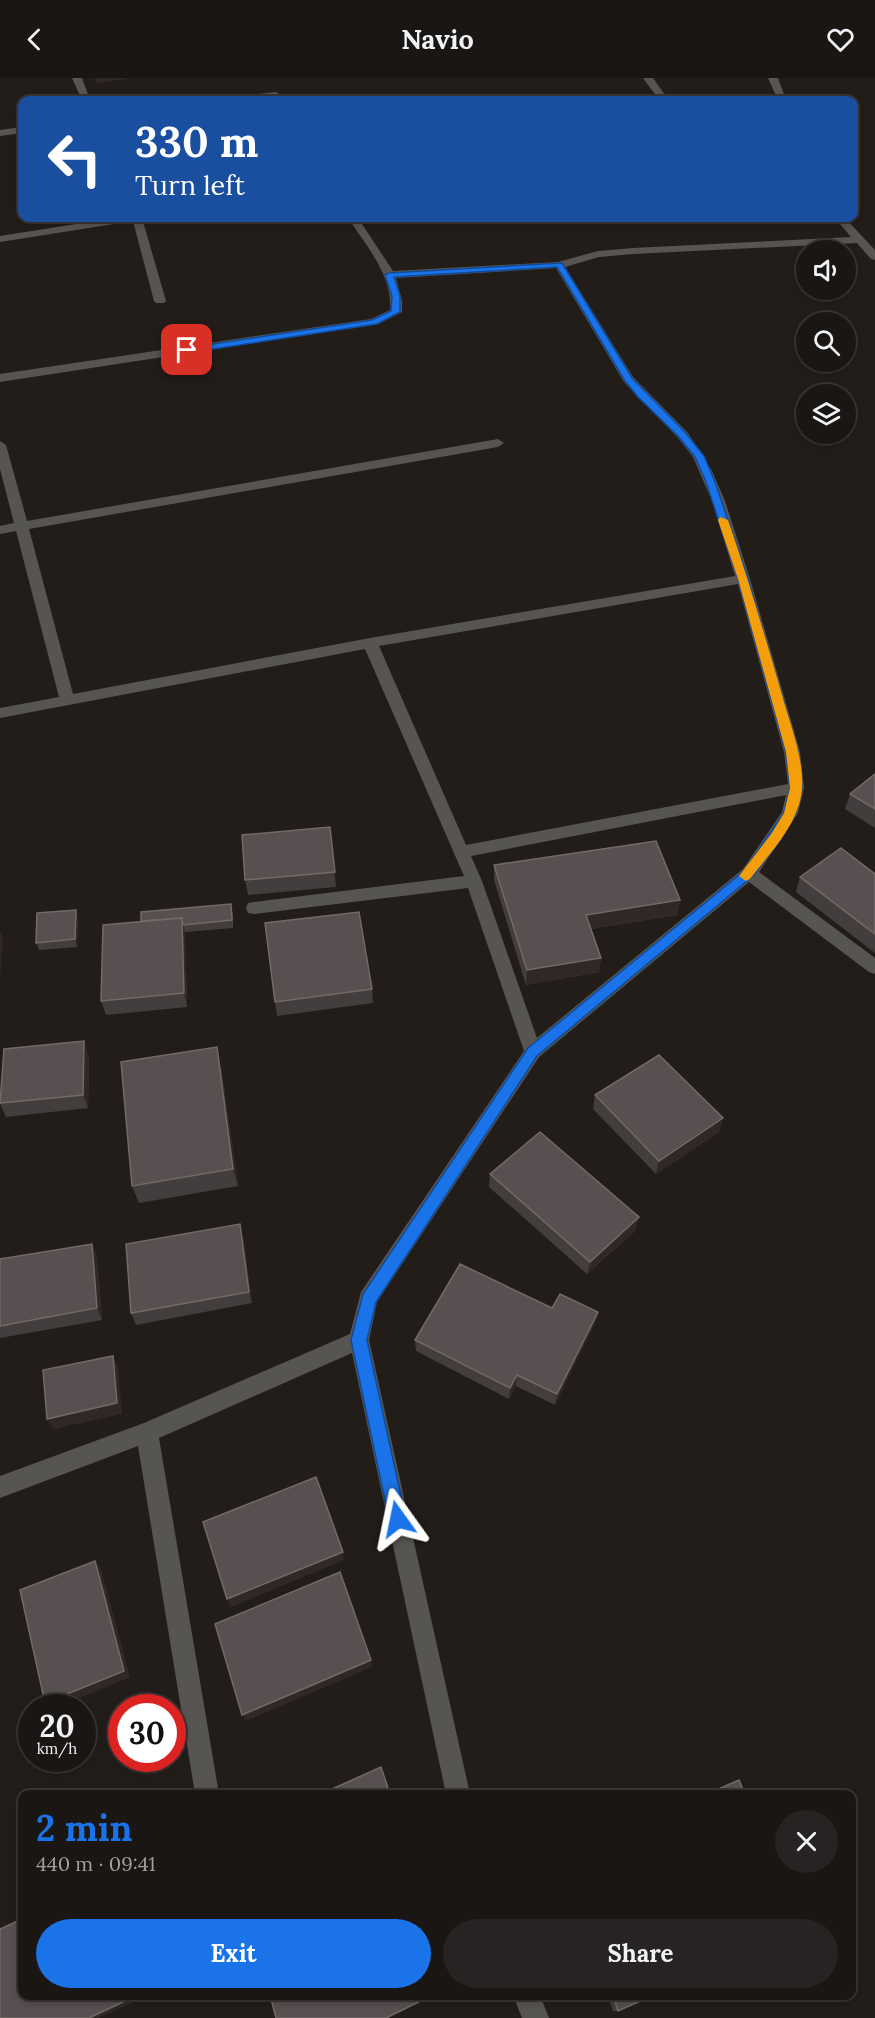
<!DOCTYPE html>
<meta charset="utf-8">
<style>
:root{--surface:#1a1614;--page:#272322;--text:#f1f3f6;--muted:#9f9fa0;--line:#383534;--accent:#1a73e8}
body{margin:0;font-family:Lora,serif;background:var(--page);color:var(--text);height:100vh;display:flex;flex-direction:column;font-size:22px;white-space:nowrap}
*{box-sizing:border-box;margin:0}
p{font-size:20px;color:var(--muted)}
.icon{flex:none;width:33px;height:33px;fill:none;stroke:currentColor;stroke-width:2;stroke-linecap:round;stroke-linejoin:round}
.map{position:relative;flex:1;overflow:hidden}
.drawer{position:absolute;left:18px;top:1712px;width:838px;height:210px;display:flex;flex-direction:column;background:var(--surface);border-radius:12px;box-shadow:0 3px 9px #0003,0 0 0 2px var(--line)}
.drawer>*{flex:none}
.top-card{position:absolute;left:18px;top:18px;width:840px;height:126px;border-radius:12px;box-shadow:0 3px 9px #0003,0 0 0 2px var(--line);background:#1a4fa0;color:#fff;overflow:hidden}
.controls{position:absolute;left:796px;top:162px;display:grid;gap:12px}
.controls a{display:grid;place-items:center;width:60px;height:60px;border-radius:50%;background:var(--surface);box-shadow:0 3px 9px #0003,0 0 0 2px var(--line);font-size:30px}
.speed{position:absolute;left:18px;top:1616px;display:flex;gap:12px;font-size:30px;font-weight:700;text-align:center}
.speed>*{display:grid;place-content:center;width:78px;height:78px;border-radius:50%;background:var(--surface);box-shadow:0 3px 9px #0003,0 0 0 2px var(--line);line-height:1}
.speed small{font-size:15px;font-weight:400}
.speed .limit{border:9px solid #d22;background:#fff;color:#111}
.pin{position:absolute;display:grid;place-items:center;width:51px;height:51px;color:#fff;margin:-26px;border-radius:12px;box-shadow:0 3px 9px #0006}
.me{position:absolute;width:66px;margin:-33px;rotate:348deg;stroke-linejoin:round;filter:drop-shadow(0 0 4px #0008)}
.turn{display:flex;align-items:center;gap:21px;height:126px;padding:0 18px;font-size:27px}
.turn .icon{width:78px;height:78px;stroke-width:2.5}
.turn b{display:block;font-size:42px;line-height:51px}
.round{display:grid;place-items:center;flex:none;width:63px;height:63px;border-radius:32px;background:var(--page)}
.overview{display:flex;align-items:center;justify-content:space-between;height:102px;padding:0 18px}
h1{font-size:36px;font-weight:700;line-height:45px;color:var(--accent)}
.primary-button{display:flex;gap:12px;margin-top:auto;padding:12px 18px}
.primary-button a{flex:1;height:69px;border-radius:36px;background:var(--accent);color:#fff;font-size:24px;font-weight:700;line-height:69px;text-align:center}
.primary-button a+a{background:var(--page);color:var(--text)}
header{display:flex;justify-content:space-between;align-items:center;height:78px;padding:0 18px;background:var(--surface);font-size:27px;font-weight:700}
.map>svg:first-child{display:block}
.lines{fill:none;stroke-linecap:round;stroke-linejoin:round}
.street{fill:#575552;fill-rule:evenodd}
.wall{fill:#443d3d}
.shaded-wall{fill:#2f2827}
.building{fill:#585050;stroke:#716a69;stroke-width:1.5}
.route{fill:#1a73e8;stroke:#114b97;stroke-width:1.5}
.slow{fill:#f59e0b}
</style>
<header><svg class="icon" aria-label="back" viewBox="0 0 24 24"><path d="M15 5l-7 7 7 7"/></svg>Navio<svg class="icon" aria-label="heart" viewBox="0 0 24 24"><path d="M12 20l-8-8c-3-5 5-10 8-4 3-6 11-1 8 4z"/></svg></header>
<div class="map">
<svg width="875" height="1940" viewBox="0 0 875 1940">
<rect width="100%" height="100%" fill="#231d1a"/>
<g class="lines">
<g class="street">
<path d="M72 0H82L90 22H82Z"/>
<path d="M643 0H653L665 17 663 19H657Z"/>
<path d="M768 0H778L786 22H778Z"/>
<path d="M276 14 281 17 279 19 252 22H227L232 19Z"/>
<path d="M22 49V55L0 58V52Z"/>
<path d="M114 140H142L166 223 164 225H156L154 223 133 143 0 164V158Z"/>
<path d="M348 140H358L393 193 558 184 598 173 633 170 851 159 835 140H845L875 172V182L871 181 857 165 633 176 599 179 565 189 633 299 688 355 712 393 725 423 750 501 800 674 804 710 798 735 759 794 875 880V896L869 894 749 804 539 979 377 1224 369 1262 470 1716H446L352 1275 159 1360 219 1716H195L138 1368 0 1420V1398L144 1345 350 1256 361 1214 524 973 468 810 254 836 248 835 246 830 248 825 254 824 464 798 365 571 0 640V630L59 619 16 453 0 456V448L14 445 0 391V363L6 367 27 443 498 361 504 365 498 369 29 451 73 616 370 560 735 498 712 423 693 379 679 361 624 304 556 190 396 200 402 223V234L378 246 0 304V296L371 241 390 232C393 198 366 167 348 140ZM738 506 784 674 788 706 466 767 379 568ZM786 717 782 734 743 791 537 960 482 803 471 778Z"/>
<path d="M513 1917H540L549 1940H522Z"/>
</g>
</g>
<g class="wall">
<path d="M875 696V750L845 731 850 716Z"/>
<path d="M330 749 336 809 248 817 245 802Z"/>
<path d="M494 787 680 822 677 837 591 851 601 880 599 894 526 907 494 802Z"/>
<path d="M875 796V875L796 814 800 799Z"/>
<path d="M76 832 78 840 77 869 39 872 36 865Z"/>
<path d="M233 834V850L185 854 187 929 106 937 101 923 141 843Z"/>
<path d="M372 911 373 925 277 938 275 924Z"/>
<path d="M89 977 88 1030 6 1039 0 1025Z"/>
<path d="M221 988 238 1108 139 1125 132 1108Z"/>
<path d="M595 1017 723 1040 719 1054 656 1096 593 1031Z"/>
<path d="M490 1096 636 1152 587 1196 489 1109Z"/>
<path d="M243 1159 252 1225 136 1247 131 1235Z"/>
<path d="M92 1166 97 1178 102 1242 0 1260V1181Z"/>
<path d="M552 1230 598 1234 595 1245 555 1327 516 1308 509 1321 416 1273 415 1262Z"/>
<path d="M607 1917H654L618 1933H613Z"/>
</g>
<g class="shaded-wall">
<path d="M95 0H127V1L96 5Z"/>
<path d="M680 822 677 837 584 852 586 837Z"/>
<path d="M76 832 78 840 77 869 75 861Z"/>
<path d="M182 840 185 854 187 929 184 915Z"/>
<path d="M0 853 3 861 0 902Z"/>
<path d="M601 880 599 894 526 907 527 892Z"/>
<path d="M84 963 89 977 88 1030 83 1017Z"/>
<path d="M217 969 221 988 238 1108 233 1091Z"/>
<path d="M723 1040 719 1054 656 1096 659 1083Z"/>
<path d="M639 1139 636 1152 587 1196 590 1184Z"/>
<path d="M240 1146 243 1159 252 1225 249 1214Z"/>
<path d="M92 1166 97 1178 102 1242 97 1230Z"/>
<path d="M598 1234 595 1245 555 1327 557 1316Z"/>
<path d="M113 1278 118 1289 122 1336 54 1351 47 1341Z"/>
<path d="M517 1297 516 1308 509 1321 510 1310Z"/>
<path d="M343 1474 344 1482 231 1529 227 1521Z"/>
<path d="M95 1483 101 1491 130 1599 58 1629H50L45 1625Z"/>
<path d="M371 1582 372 1589 246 1643 242 1637Z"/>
<path d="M138 1917H149L99 1940H89Z"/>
</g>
<g class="building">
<path d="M875 696V731L850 716Z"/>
<path d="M330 749 335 794 245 802 242 757Z"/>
<path d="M656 763 680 822 586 837 601 880 527 892 494 787Z"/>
<path d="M841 770 875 796V856L800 799Z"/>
<path d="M231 826 232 842 183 847 182 840 141 843V834Z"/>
<path d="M76 832 75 861 36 865 37 835Z"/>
<path d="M359 834 372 911 275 924 265 845Z"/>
<path d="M182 840 184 915 101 923 103 847Z"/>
<path d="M84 963 83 1017 0 1025 4 971Z"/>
<path d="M217 969 233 1091 132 1108 121 984Z"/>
<path d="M659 977 723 1040 659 1083 595 1017Z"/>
<path d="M540 1054 639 1139 590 1184 490 1096Z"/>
<path d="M240 1146 249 1214 131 1235 126 1166Z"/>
<path d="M92 1166 97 1230 0 1248V1181Z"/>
<path d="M460 1186 552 1230 560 1216 598 1234 557 1316 517 1297 510 1310 415 1262Z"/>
<path d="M113 1278 117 1325 47 1341 43 1292Z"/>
<path d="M316 1399 343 1474 227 1521 203 1444Z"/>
<path d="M95 1483 124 1593 45 1625 20 1512Z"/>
<path d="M340 1494 371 1582 242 1637 215 1546Z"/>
<path d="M381 1689 390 1716H321Z"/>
<path d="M739 1702 745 1716H707Z"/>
<path d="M22 1841V1917H138L89 1940H0V1851Z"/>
<path d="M270 1917H433L386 1940H276Z"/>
<path d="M613 1917H654L618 1933Z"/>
</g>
<path class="route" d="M562 185 632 300 684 353 704 378 715 404 748 501 798 674 802 710 796 735 781 761 753 798 537 978 376 1224 367 1262 406 1441 404 1447 398 1449 392 1447 389 1441 351 1262 363 1216 528 970 745 792 784 735 790 710 786 674 738 501 706 404 695 379 677 357 638 319 625 303 557 189 394 199 400 218V234L377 246 187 275 182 272 187 270 372 242 391 233 392 218 385 197 389 195Z"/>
<path class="slow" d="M720 439 728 442C748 500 765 558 782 617 790 646 804 680 802 711 799 746 770 775 750 801L746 803 739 798 772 755 784 735 790 710 786 674 738 501 718 442Z"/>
</svg>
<div class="controls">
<a><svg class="icon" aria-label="sound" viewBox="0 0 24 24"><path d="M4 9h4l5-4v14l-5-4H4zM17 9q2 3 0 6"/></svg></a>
<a><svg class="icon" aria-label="search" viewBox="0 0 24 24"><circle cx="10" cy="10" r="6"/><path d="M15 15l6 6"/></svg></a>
<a><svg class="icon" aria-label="layers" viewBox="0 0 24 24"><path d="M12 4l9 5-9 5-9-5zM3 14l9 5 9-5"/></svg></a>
</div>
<div class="speed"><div>20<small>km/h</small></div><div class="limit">30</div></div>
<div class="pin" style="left:187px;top:272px;background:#d93025"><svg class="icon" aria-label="arrive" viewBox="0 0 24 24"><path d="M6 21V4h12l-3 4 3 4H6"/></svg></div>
<svg class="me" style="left:398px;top:1441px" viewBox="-20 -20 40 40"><path d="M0-17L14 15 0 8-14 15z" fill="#1a73e8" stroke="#fff" stroke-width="4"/></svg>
<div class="top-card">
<div class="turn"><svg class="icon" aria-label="left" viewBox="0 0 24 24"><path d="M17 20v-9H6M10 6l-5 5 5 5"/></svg><div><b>330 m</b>Turn left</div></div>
</div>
<section class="drawer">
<div class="overview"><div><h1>2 min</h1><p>440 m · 09:41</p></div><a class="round"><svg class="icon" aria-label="close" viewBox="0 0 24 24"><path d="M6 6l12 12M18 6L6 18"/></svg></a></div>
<div class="primary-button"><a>Exit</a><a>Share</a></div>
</section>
</div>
